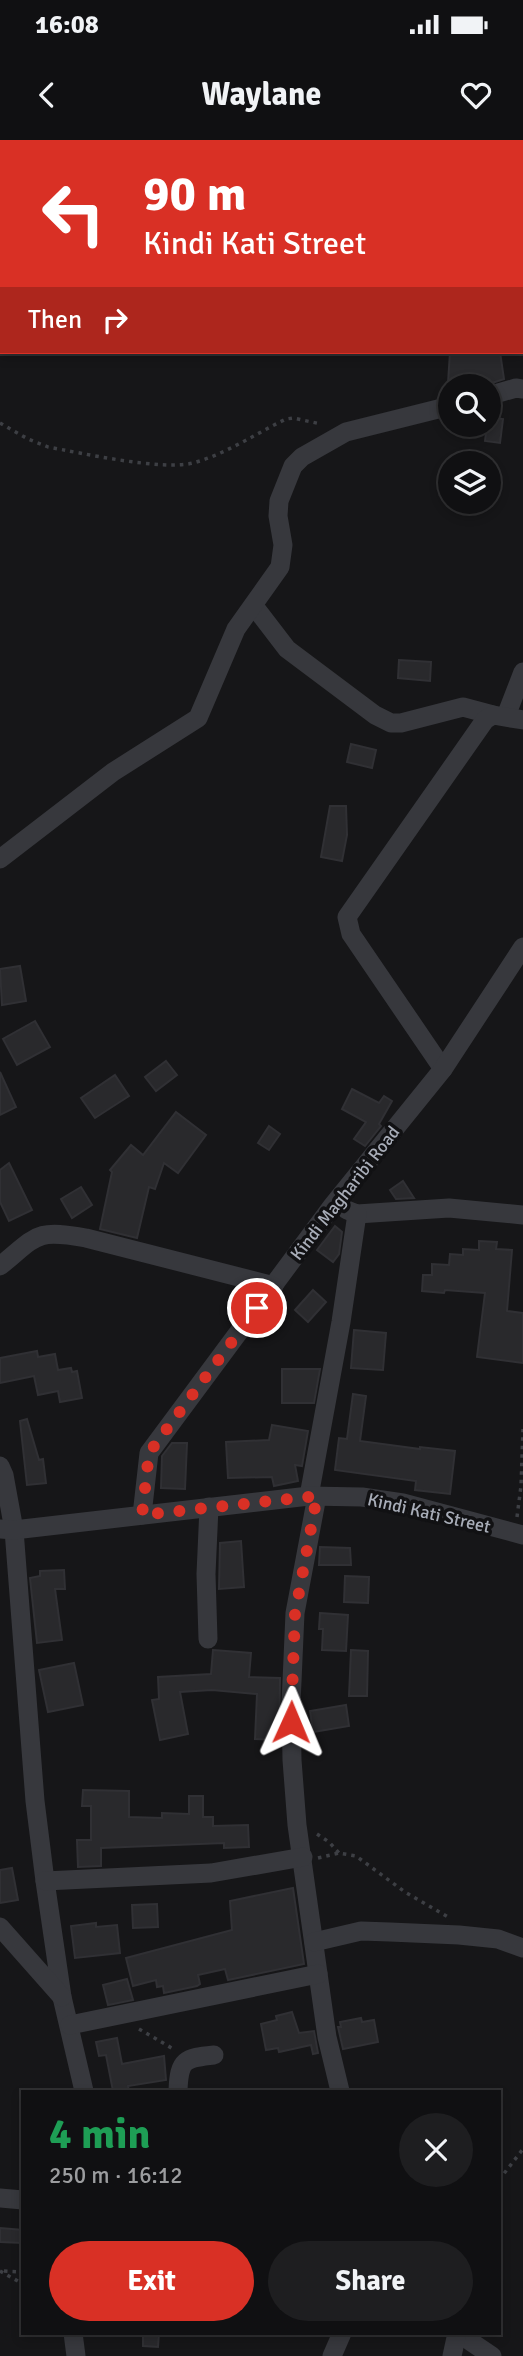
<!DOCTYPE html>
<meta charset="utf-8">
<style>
:root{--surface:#101012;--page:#1e1e20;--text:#f1f3f6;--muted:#9c9d9f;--line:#303032;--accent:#d93025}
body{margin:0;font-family:Signika,sans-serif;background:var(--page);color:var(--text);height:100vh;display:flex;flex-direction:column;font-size:26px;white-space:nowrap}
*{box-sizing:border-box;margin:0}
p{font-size:23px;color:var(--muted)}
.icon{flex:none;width:38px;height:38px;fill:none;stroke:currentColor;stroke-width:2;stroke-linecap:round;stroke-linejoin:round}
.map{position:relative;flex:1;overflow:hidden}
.drawer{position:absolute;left:21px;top:1950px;width:480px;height:245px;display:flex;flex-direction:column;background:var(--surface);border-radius:0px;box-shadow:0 4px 10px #0003,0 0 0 2px var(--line)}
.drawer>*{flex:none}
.banner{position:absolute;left:0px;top:0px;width:523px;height:214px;box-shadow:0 4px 10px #0003,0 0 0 2px var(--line);background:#d93025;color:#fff;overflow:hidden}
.buttons{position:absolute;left:438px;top:234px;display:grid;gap:14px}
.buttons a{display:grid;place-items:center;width:63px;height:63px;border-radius:50%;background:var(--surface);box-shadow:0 4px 10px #0003,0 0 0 2px var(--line);font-size:35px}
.pin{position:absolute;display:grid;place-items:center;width:60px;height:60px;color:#fff;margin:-30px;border:4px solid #fff;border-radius:50%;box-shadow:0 2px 7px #0007}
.me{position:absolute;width:77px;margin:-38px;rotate:1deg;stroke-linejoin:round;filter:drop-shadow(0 0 5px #0008)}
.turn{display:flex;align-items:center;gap:24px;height:147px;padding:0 28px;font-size:32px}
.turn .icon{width:91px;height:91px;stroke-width:2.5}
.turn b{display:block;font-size:49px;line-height:60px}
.then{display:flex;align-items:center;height:66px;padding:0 28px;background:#0003;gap:14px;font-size:26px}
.round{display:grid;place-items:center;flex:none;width:74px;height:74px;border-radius:37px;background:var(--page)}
.headline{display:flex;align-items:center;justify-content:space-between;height:119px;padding:0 28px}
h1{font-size:42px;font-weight:700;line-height:52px;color:#1e9e55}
.button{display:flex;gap:14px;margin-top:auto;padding:14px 28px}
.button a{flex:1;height:80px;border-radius:42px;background:var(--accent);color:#fff;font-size:28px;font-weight:700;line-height:80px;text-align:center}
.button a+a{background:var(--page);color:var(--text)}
.status{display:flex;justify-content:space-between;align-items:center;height:49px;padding:0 35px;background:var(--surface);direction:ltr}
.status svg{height:19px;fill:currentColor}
header{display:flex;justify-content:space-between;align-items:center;height:91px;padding:0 28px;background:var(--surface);font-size:32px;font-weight:700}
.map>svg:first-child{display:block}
.building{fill:#29292c;stroke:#303034;stroke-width:2}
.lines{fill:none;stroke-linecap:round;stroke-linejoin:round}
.path{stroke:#3d3f44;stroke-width:3.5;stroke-dasharray:3.5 5;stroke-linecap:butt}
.minor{stroke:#37383d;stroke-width:19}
.route{stroke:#d93025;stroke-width:12;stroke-dasharray:0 21.6}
.labels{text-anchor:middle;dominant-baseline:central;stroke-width:7;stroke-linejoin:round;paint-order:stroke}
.street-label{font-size:18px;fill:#a8adb8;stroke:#111113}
</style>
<div class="status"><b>16:08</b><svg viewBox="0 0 49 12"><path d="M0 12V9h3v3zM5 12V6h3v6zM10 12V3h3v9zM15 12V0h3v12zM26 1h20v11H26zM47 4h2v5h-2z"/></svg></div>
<header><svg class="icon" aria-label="back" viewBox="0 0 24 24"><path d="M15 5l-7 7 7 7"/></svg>Waylane<svg class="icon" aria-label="heart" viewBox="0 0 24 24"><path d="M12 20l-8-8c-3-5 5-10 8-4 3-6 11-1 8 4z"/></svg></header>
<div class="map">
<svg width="523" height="2216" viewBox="0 0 523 2216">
<rect width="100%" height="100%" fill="#161618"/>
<g class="building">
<path d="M450 212H500L504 239 480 247H451V243H448Z"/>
<path d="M488 277 503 279 500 303 485 301Z"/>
<path d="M399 520 431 522 430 541 398 538Z"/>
<path d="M351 604 376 610 372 628 347 622Z"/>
<path d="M330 666H346L347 695 342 721 321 717Z"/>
<path d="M20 826 26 861 2 865 0 829Z"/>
<path d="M35 881 50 907 17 925 3 899Z"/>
<path d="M166 921 177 935 156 951 145 937Z"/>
<path d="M0 932 16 967 0 975Z"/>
<path d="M115 935 129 956 95 978 81 958Z"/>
<path d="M352 949 379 963 384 956 392 961 379 984 381 986 365 1006 354 999 366 982 342 969Z"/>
<path d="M176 972 206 995 178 1033 164 1023 155 1049 149 1047 137 1098 100 1089 112 1032 110 1030 131 1005 143 1015Z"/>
<path d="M269 986 280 994 269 1010 258 1003Z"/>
<path d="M9 1023 32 1070 9 1081 0 1062V1030Z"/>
<path d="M403 1041 414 1058 396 1059 390 1050Z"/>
<path d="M81 1047 92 1065 72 1078 61 1059Z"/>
<path d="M335 1086 342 1092 339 1114 333 1122 317 1110Z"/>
<path d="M479 1101 497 1102 496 1109 512 1110 507 1171 523 1173V1223L477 1217 485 1153 445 1150 444 1153 422 1151 423 1135H432V1124L449 1125 450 1114 463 1115V1109L479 1110Z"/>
<path d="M313 1150 326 1162 308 1182 295 1170Z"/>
<path d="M354 1190 386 1193 383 1230 351 1228Z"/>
<path d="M37 1211 38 1217 55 1214 58 1230 71 1228 72 1232 77 1231 82 1258 60 1262 58 1251 38 1255 34 1236 0 1243V1218Z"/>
<path d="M282 1229H320L314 1263H282Z"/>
<path d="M353 1254 366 1256 360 1301 420 1309V1307L455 1311 450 1354 415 1350 416 1341 335 1330 339 1298 347 1299Z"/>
<path d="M27 1279 39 1320 43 1319 46 1343 27 1345 20 1281Z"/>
<path d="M272 1285 308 1291 302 1326 295 1325 298 1341 274 1346 272 1337 228 1338 226 1302 269 1300Z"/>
<path d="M172 1303H187L185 1349 161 1348 162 1316Z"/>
<path d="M241 1401 244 1447 219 1449 220 1403Z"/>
<path d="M320 1407 350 1408 351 1425H319Z"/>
<path d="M64 1430 65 1449H55L62 1500 37 1503 30 1438 40 1436V1431Z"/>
<path d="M345 1436 369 1437 368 1463 344 1462Z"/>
<path d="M320 1473 348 1475 346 1511 322 1510 323 1489H319Z"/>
<path d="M213 1510 251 1513 249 1537 280 1538 279 1600 255 1599 257 1554 212 1550 180 1552 188 1594 160 1600 152 1560 159 1559 158 1537 211 1534Z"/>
<path d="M351 1510 368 1511 367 1556H349Z"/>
<path d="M74 1523 83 1565 48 1572 39 1530Z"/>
<path d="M346 1565 349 1586 313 1592 310 1571Z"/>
<path d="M83 1650 129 1651V1677L162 1678V1673L189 1674V1656H203V1677H213V1686L248 1685 249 1707 224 1708V1703L101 1708V1726L78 1727 77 1700H91V1666H82Z"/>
<path d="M12 1728 18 1760 0 1763V1730Z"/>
<path d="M293 1748 304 1824 228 1840 225 1829 198 1835 200 1844 197 1846 164 1853 163 1846 157 1847 156 1840 133 1846 126 1818 232 1790 230 1761Z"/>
<path d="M157 1764 158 1787 133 1788 132 1765Z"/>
<path d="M96 1783V1787L117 1785 120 1813 75 1818 71 1786Z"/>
<path d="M127 1839 133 1860 108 1865 103 1845Z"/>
<path d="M292 1872 299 1893 314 1891 318 1913 313 1914 311 1905 279 1912 278 1908 266 1910 261 1884 277 1880 276 1876Z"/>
<path d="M361 1878 362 1882 374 1880 378 1902 343 1909 338 1887H341L340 1882Z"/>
<path d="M117 1898 122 1924 164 1916 166 1940 128 1946 129 1951H113L106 1915 99 1916 96 1902Z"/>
<path d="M0 2088 23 2090V2103L0 2102Z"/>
<path d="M143 2193H159L158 2207 143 2206Z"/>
</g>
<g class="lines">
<g class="path">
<path d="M0 283 28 299 48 307C81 313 162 331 193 323 226 314 255 294 286 279L293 278 321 284"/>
<path d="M517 1377 521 1346 523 1289"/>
<path d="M317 1694 329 1702 339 1713"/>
<path d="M318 1718 339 1713 356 1716 405 1752 448 1777"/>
<path d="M139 1889 175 1910"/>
<path d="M499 2040 523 2009"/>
<path d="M0 2131 23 2144"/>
<path d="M4 2131 23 2132"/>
</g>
<g class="minor">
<path d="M488 256 516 248 523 249"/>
<path d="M254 466 287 509 375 575 391 583H401L463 567 493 575"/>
<path d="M506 576 523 532"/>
<path d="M0 719 113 632 198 578 236 489 280 427 283 405 278 376 279 361 293 326 302 317 346 292 450 266"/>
<path d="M443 929 351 794 347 777 485 580 493 575 523 580"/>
<path d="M347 1070 357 1074 449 1068 523 1075"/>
<path d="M0 1126C38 1095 35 1089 86 1098L274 1146"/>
<path d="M0 1326 4 1335 14 1390 35 1661 45 1741 62 1857 84 1951"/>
<path d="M309 1356 341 1182 357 1074"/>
<path d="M317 1356 295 1473 291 1564 292 1620 297 1685 327 1897 340 1951"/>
<path d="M142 1375 149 1313 333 1065 443 929 523 807"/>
<path d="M0 1389 14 1390 309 1356 362 1357 403 1363 523 1395"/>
<path d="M208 1499 206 1434 209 1367"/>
<path d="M45 1741 211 1733 303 1717"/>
<path d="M0 1787 62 1857"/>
<path d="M314 1802 361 1791 390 1792 459 1795 498 1799 523 1808"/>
<path d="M70 1885 318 1834"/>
<path d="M178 1951C179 1919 185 1918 214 1915"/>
<path d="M0 2058 23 2060"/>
<path d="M73 2193 76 2216"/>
<path d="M458 2193 492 2216"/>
<path d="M332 2216 342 2193"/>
<path d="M452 2216 457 2193"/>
</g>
</g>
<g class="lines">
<path class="route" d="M257 1168 149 1313 142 1375 317 1356 295 1474 291 1582"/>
</g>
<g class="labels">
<g class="street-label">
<text transform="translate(345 1053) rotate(-52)">Kindi Magharibi Road</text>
<text transform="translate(429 1373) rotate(13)">Kindi Kati Street</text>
</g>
</g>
</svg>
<div class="buttons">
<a><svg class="icon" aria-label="search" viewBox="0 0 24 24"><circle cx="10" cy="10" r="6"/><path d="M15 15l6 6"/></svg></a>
<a><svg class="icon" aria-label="layers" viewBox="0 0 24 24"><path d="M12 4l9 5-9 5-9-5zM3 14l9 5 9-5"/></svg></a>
</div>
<div class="pin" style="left:257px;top:1168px;background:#d93025"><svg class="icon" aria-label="arrive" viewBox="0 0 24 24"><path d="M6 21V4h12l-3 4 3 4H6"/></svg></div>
<svg class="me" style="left:291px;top:1582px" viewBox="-20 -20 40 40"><path d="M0-17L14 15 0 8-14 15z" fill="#d93025" stroke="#fff" stroke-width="4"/></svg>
<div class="banner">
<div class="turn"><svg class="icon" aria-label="left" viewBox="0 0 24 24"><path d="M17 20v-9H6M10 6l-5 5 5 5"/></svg><div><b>90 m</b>Kindi Kati Street</div></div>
<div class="then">Then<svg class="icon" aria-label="right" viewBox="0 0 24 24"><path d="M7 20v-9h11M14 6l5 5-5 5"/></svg></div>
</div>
<section class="drawer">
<div class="headline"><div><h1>4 min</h1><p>250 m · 16:12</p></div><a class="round"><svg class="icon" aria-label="close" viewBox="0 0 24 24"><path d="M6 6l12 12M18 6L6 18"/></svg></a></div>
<div class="button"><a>Exit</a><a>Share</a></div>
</section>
</div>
